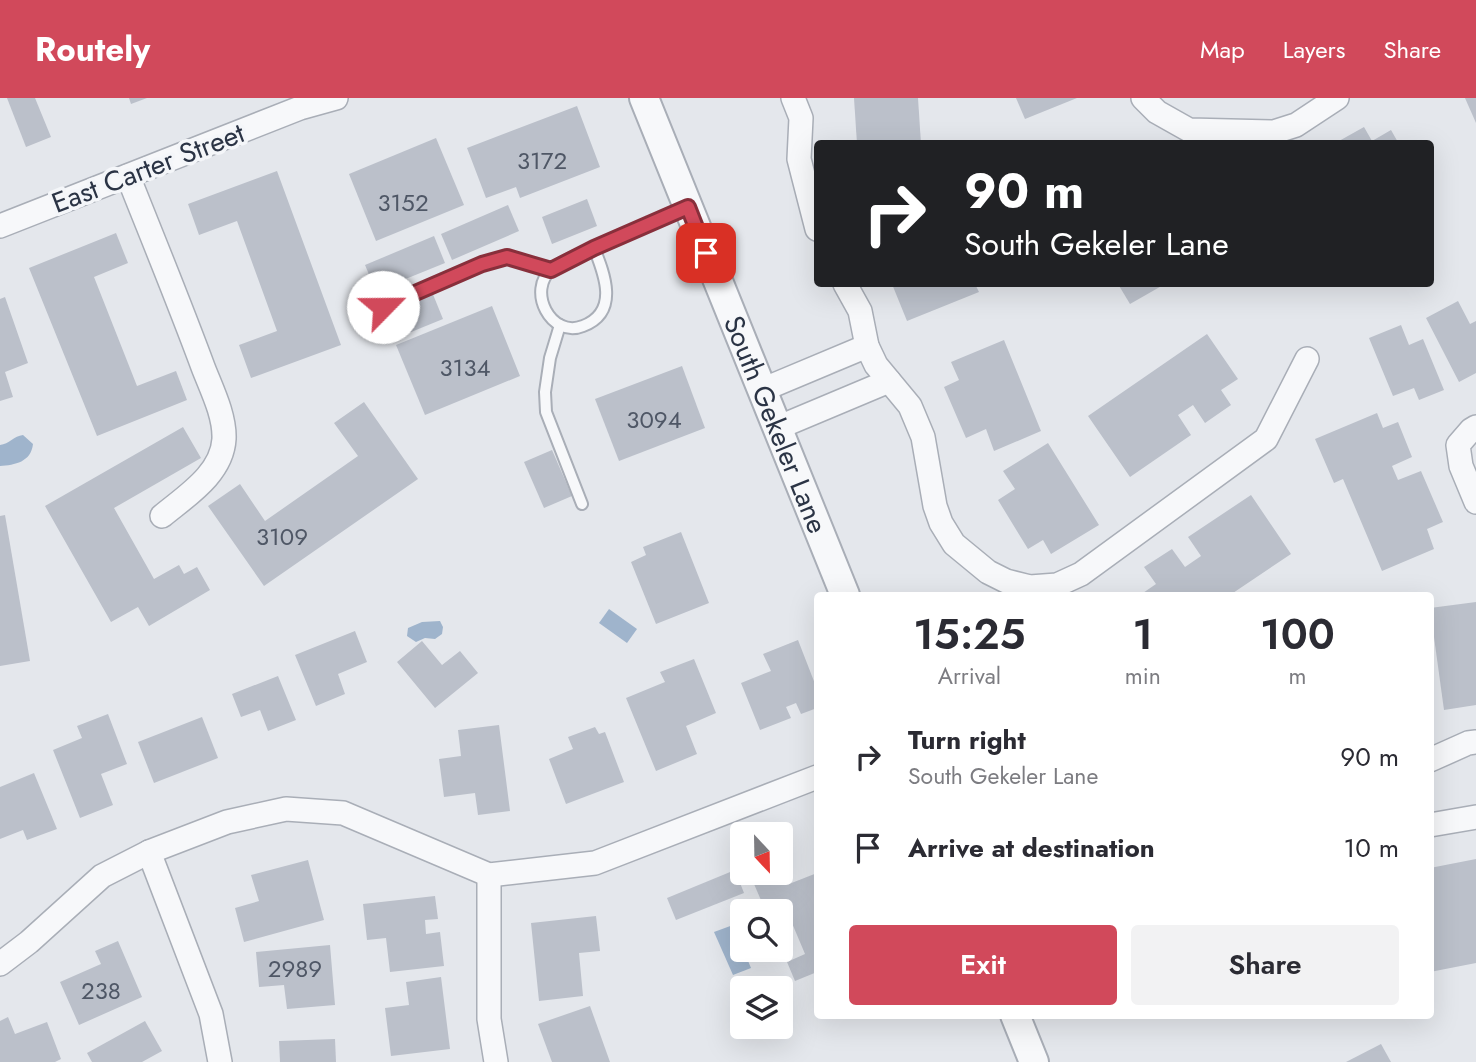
<!DOCTYPE html>
<style>
:root{--surface:#fff;--page:#f2f2f3;--text:#2b2b33;--muted:#7c7c81;--accent:#d1495b}
body{margin:0;font-family:Jost,sans-serif;background:var(--page);color:var(--text);height:100vh;display:flex;flex-direction:column;font-size:26px;white-space:nowrap}
*{box-sizing:border-box;margin:0}
p{font-size:23px;color:var(--muted)}
.icon{flex:none;width:38px;height:38px;fill:none;stroke:currentColor;stroke-width:2;stroke-linecap:round;stroke-linejoin:round}
.map{position:relative;flex:1;overflow:hidden}
.panel{position:absolute;left:814px;top:494px;width:620px;height:427px;display:flex;flex-direction:column;background:var(--surface);border-radius:7px;box-shadow:0 7px 28px #0002}
.panel>*{flex:none}
.banner{position:absolute;left:814px;top:42px;width:620px;height:147px;border-radius:7px;box-shadow:0 7px 28px #0002;background:#202124;color:#fff;overflow:hidden}
.needle{width:46px;rotate:158deg}
.controls{position:absolute;left:730px;top:724px;display:grid;gap:14px}
.controls a{display:grid;place-items:center;width:63px;height:63px;border-radius:7px;background:var(--surface);box-shadow:0 7px 28px #0002;font-size:35px}
.pin{position:absolute;display:grid;place-items:center;width:60px;height:60px;color:#fff;margin:-30px;border-radius:14px;box-shadow:0 4px 10px #0006}
.me{position:absolute;width:77px;margin:-38px;rotate:67deg;stroke-linejoin:round;filter:drop-shadow(0 0 5px #0008)}
.turn{display:flex;align-items:center;gap:24px;height:147px;padding:0 35px;font-size:32px}
.turn .icon{width:91px;height:91px;stroke-width:2.5}
.turn b{display:block;font-size:49px;line-height:60px}
.eta{display:flex;justify-content:space-evenly;align-items:center;height:119px;text-align:center}
.eta b{font-size:42px;font-weight:600;line-height:49px}
.primary-button{display:flex;gap:14px;margin-top:auto;padding:14px 35px}
.primary-button a{flex:1;height:80px;border-radius:7px;background:var(--accent);color:#fff;font-size:28px;font-weight:600;line-height:80px;text-align:center}
.primary-button a+a{background:var(--page);color:var(--text)}
ul{padding:0;list-style:none}
li{display:flex;align-items:center;gap:21px;height:91px;padding:0 35px}
li div{flex:1}
li b{display:block;font-size:26px}
li em{font-style:normal}
header{display:flex;align-items:center;gap:42px;box-sizing:border-box;height:98px;padding:0 35px;background:var(--accent);color:#fff}
header strong{font-size:33px}
nav{display:flex;gap:38px;margin-inline-start:auto;font-size:24px}
.map>svg:first-child{display:block}
.water{fill:#9fb4cc}
.building{fill:#bbc0ca}
.lines{fill:none;stroke-linecap:round;stroke-linejoin:round}
.service-casing{stroke:#a9aeb7;stroke-width:14}
.minor-casing{stroke:#a9aeb7;stroke-width:26}
.tertiary-casing{stroke:#a9aeb7;stroke-width:32}
.service{stroke:#f7f8fa;stroke-width:10}
.minor{stroke:#f7f8fa;stroke-width:23}
.tertiary{stroke:#f7f8fa;stroke-width:28}
.route-casing{stroke:#882f3b;stroke-width:18}
.route{stroke:#d1495b;stroke-width:12}
.labels{text-anchor:middle;dominant-baseline:central;stroke-width:7;stroke-linejoin:round;paint-order:stroke}
.number-label{font-size:24px;fill:#4f5766}
.street-label{font-size:28px;fill:#2b3445;stroke:#f4f6f9}
</style>
<header>
<strong>Routely</strong>
<nav><a>Map</a><a>Layers</a><a>Share</a></nav>
</header>
<div class="map">
<svg width="1476" height="964" viewBox="0 0 1476 964">
<rect width="100%" height="100%" fill="#e4e7ec"/>
<g class="water">
<path d="M23 337 33 346C31 364 15 367 0 368V347C9 346 14 338 23 337Z"/>
<path d="M609 511 637 531 627 545 599 525Z"/>
<path d="M440 523 443 529 442 536 435 541 425 540 416 544 407 538 408 530 422 524Z"/>
<path d="M733 827 751 870 733 877 714 834Z"/>
</g>
<g class="building">
<path d="M7 0H35L51 39 26 49Z"/>
<path d="M129 0H147L131 6Z"/>
<path d="M854 0H918L921 46H857Z"/>
<path d="M1016 0H1077L1025 21Z"/>
<path d="M1465 0H1476V25Z"/>
<path d="M577 8 600 69 520 100 516 89 486 100 467 50Z"/>
<path d="M1364 29 1372 43 1391 32 1399 46H1340L1339 43Z"/>
<path d="M436 40 464 107 376 143 349 76Z"/>
<path d="M277 73 341 247 251 280 239 247 277 233 237 123 199 137 188 106Z"/>
<path d="M587 101 597 128 552 146 542 119Z"/>
<path d="M508 107 519 133 452 162 441 136Z"/>
<path d="M116 135 128 165 94 179 137 288 176 273 187 302 97 338 29 170Z"/>
<path d="M434 138 445 165 376 193 365 167Z"/>
<path d="M892 186H975L979 194 907 223Z"/>
<path d="M1118 186H1165L1130 206Z"/>
<path d="M432 194 443 221 394 241 383 214Z"/>
<path d="M5 199 28 265 5 274 13 299 0 303V201Z"/>
<path d="M1458 203 1470 226 1476 223V275L1459 284 1426 220Z"/>
<path d="M492 208 520 278 425 317 396 247Z"/>
<path d="M1401 227 1409 247 1423 241 1444 292 1419 302 1414 290 1393 298 1369 240Z"/>
<path d="M1207 236 1238 281 1221 292 1231 307 1205 325 1193 307 1178 317 1191 337 1130 379 1088 318Z"/>
<path d="M1004 242 1041 333 994 353 986 331 966 340 944 289 959 282 951 264Z"/>
<path d="M682 268 705 330 619 363 595 301Z"/>
<path d="M364 304 418 381 264 488 208 408 240 386 265 423 358 358 334 325Z"/>
<path d="M1377 315 1383 330 1398 324 1412 359 1392 368 1398 382 1421 373 1443 424 1427 431 1434 451 1382 473 1343 381 1334 385 1315 341Z"/>
<path d="M183 329 201 360 114 410 154 481 179 467 184 476 197 469 210 492 149 528 138 509 111 524 45 408Z"/>
<path d="M1048 345 1099 427 1051 456 1043 442 1028 451 998 402 1015 391 1003 373Z"/>
<path d="M552 352 572 398 544 410 524 364Z"/>
<path d="M1251 397 1291 456 1230 497H1140L1156 486 1144 469 1172 451 1185 469 1201 458 1188 439Z"/>
<path d="M5 417 30 563 0 568V418Z"/>
<path d="M681 434 709 505 656 526 631 464 646 457 643 449Z"/>
<path d="M1476 504V607L1444 612 1430 510Z"/>
<path d="M355 533 367 564 338 576 345 596 316 608 295 557Z"/>
<path d="M798 542 817 591V610L801 616 796 605 786 609 791 620 760 632 741 585 771 573 763 556Z"/>
<path d="M422 543 442 567 460 553 478 575 435 610 397 564Z"/>
<path d="M694 561 716 615 686 628 697 656 656 673 626 600 665 584 660 574Z"/>
<path d="M278 578 296 622 268 633 260 612 241 619 232 596Z"/>
<path d="M108 616 127 666 101 676 113 707 80 720 53 652 82 640 77 628Z"/>
<path d="M202 619 218 660 154 685 138 644Z"/>
<path d="M499 627 510 713 478 717 475 695 444 699 439 661 461 658 458 632Z"/>
<path d="M595 629 599 636 605 634 624 684 566 706 549 661 573 651 568 639Z"/>
<path d="M34 675 57 731 27 742 23 732 0 741V689Z"/>
<path d="M1476 761V865L1430 874V770Z"/>
<path d="M308 762 324 822 244 844 235 810 259 803 251 777Z"/>
<path d="M735 772 744 795 676 822 667 800Z"/>
<path d="M784 773 789 786 817 775V874L795 883 787 864 805 856 789 818 780 822V814H766L754 786Z"/>
<path d="M435 798 438 821 425 822 426 836 440 834 444 868 390 874 386 840 367 842 363 806Z"/>
<path d="M596 818 600 853 579 855 583 898 539 903 531 825Z"/>
<path d="M118 843 142 899 79 927 60 884 101 866 95 853Z"/>
<path d="M330 847 335 907 287 911 284 887 259 889 256 854Z"/>
<path d="M441 879 450 951 391 958 385 910 409 907 406 884Z"/>
<path d="M590 908 610 964H552L538 926Z"/>
<path d="M8 919 15 936 47 924 61 961 55 964H0V923Z"/>
<path d="M145 923 162 953 142 964H92L87 955Z"/>
<path d="M335 941 336 964H280L279 943Z"/>
<path d="M1381 946 1391 964H1346Z"/>
</g>
<g class="lines">
<g class="service-casing">
<g id="service">
<path d="M594 150C604 175 620 214 583 228 551 241 526 192 552 171 567 159 588 153 605 145 633 134 660 121 688 109"/>
<path d="M383 209 482 166 507 159 551 172"/>
<path d="M560 227 550 260 545 294 546 314 582 406"/>
</g>
</g>
<g class="minor-casing">
<g id="minor">
<path d="M793 0 801 20 799 61 817 131"/>
<path d="M1143 0 1157 14 1189 32 1274 34 1296 27 1337 0"/>
<path d="M128 78C153 141 179 204 203 269 211 290 225 317 224 341 222 376 186 398 162 418"/>
<path d="M0 128 300 10 336 0"/>
<path d="M845 186 860 213 867 248 876 267 910 308 923 339 935 408 941 425 954 446 988 474 1006 483 1030 489 1057 487 1081 476 1266 341 1307 261"/>
<path d="M762 292 867 248"/>
<path d="M1476 329 1471 332 1458 347 1461 368 1476 404"/>
<path d="M777 330 889 283"/>
<path d="M1430 662 1468 645 1476 644"/>
<path d="M1430 727 1476 719"/>
<path d="M149 754 211 916 220 964"/>
<path d="M489 777V921L496 964"/>
<path d="M0 866 29 844 102 778 149 754 227 724 286 711 343 715 489 777 595 765 817 679"/>
</g>
</g>
<g class="tertiary-casing">
<g id="tertiary">
<path id="s1" d="M644 0 845 497"/>
<path d="M1015 917 1034 964"/>
</g>
</g>
<use href="#service" class="service"/>
<use href="#minor" class="minor"/>
<use href="#tertiary" class="tertiary"/>
</g>
<g class="lines">
<g class="route-casing">
<path id="route" d="M383 209 482 166 507 159 551 172 594 150 688 109 706 155"/>
</g>
<use href="#route" class="route"/>
</g>
<g class="labels">
<g class="number-label">
<text x="542" y="62">3172</text>
<text x="403" y="104">3152</text>
<text x="465" y="269">3134</text>
<text x="654" y="321">3094</text>
<text x="282" y="438">3109</text>
<text x="295" y="870">2989</text>
<text x="101" y="892">238</text>
</g>
<g class="street-label">
<text transform="translate(148 70) rotate(-21)">East Carter Street</text>
<text stroke="none"><textPath href="#s1" startOffset="352">South Gekeler Lane</textPath></text>
</g>
</g>
</svg>
<div class="controls">
<a><svg class="needle" viewBox="-14 -14 28 28"><path d="M0-13l5 13h-10z" fill="#e53935"/><path d="M0 13l5-13h-10z" fill="#7c7c81"/></svg></a>
<a><svg class="icon" aria-label="search" viewBox="0 0 24 24"><circle cx="10" cy="10" r="6"/><path d="M15 15l6 6"/></svg></a>
<a><svg class="icon" aria-label="layers" viewBox="0 0 24 24"><path d="M12 4l9 5-9 5-9-5zM3 14l9 5 9-5"/></svg></a>
</div>
<div class="pin" style="left:706px;top:155px;background:#d93025"><svg class="icon" aria-label="arrive" viewBox="0 0 24 24"><path d="M6 21V4h12l-3 4 3 4H6"/></svg></div>
<svg class="me" style="left:383px;top:209px" viewBox="-20 -20 40 40"><circle r="19" fill="#fff"/><path d="M0-13L10 11 0 6-10 11z" fill="#d1495b"/></svg>
<div class="banner">
<div class="turn"><svg class="icon" aria-label="right" viewBox="0 0 24 24"><path d="M7 20v-9h11M14 6l5 5-5 5"/></svg><div><b>90 m</b>South Gekeler Lane</div></div>
</div>
<section class="panel">
<div class="eta">
<div><b>15:25</b><p>Arrival</p></div>
<div><b>1</b><p>min</p></div>
<div><b>100</b><p>m</p></div>
</div>
<ul>
<li><svg class="icon" aria-label="right" viewBox="0 0 24 24"><path d="M7 20v-9h11M14 6l5 5-5 5"/></svg><div><b>Turn right</b><p>South Gekeler Lane</p></div><em>90 m</em></li>
<li><svg class="icon" aria-label="arrive" viewBox="0 0 24 24"><path d="M6 21V4h12l-3 4 3 4H6"/></svg><div><b>Arrive at destination</b></div><em>10 m</em></li>
</ul>
<div class="primary-button"><a>Exit</a><a>Share</a></div>
</section>
</div>
